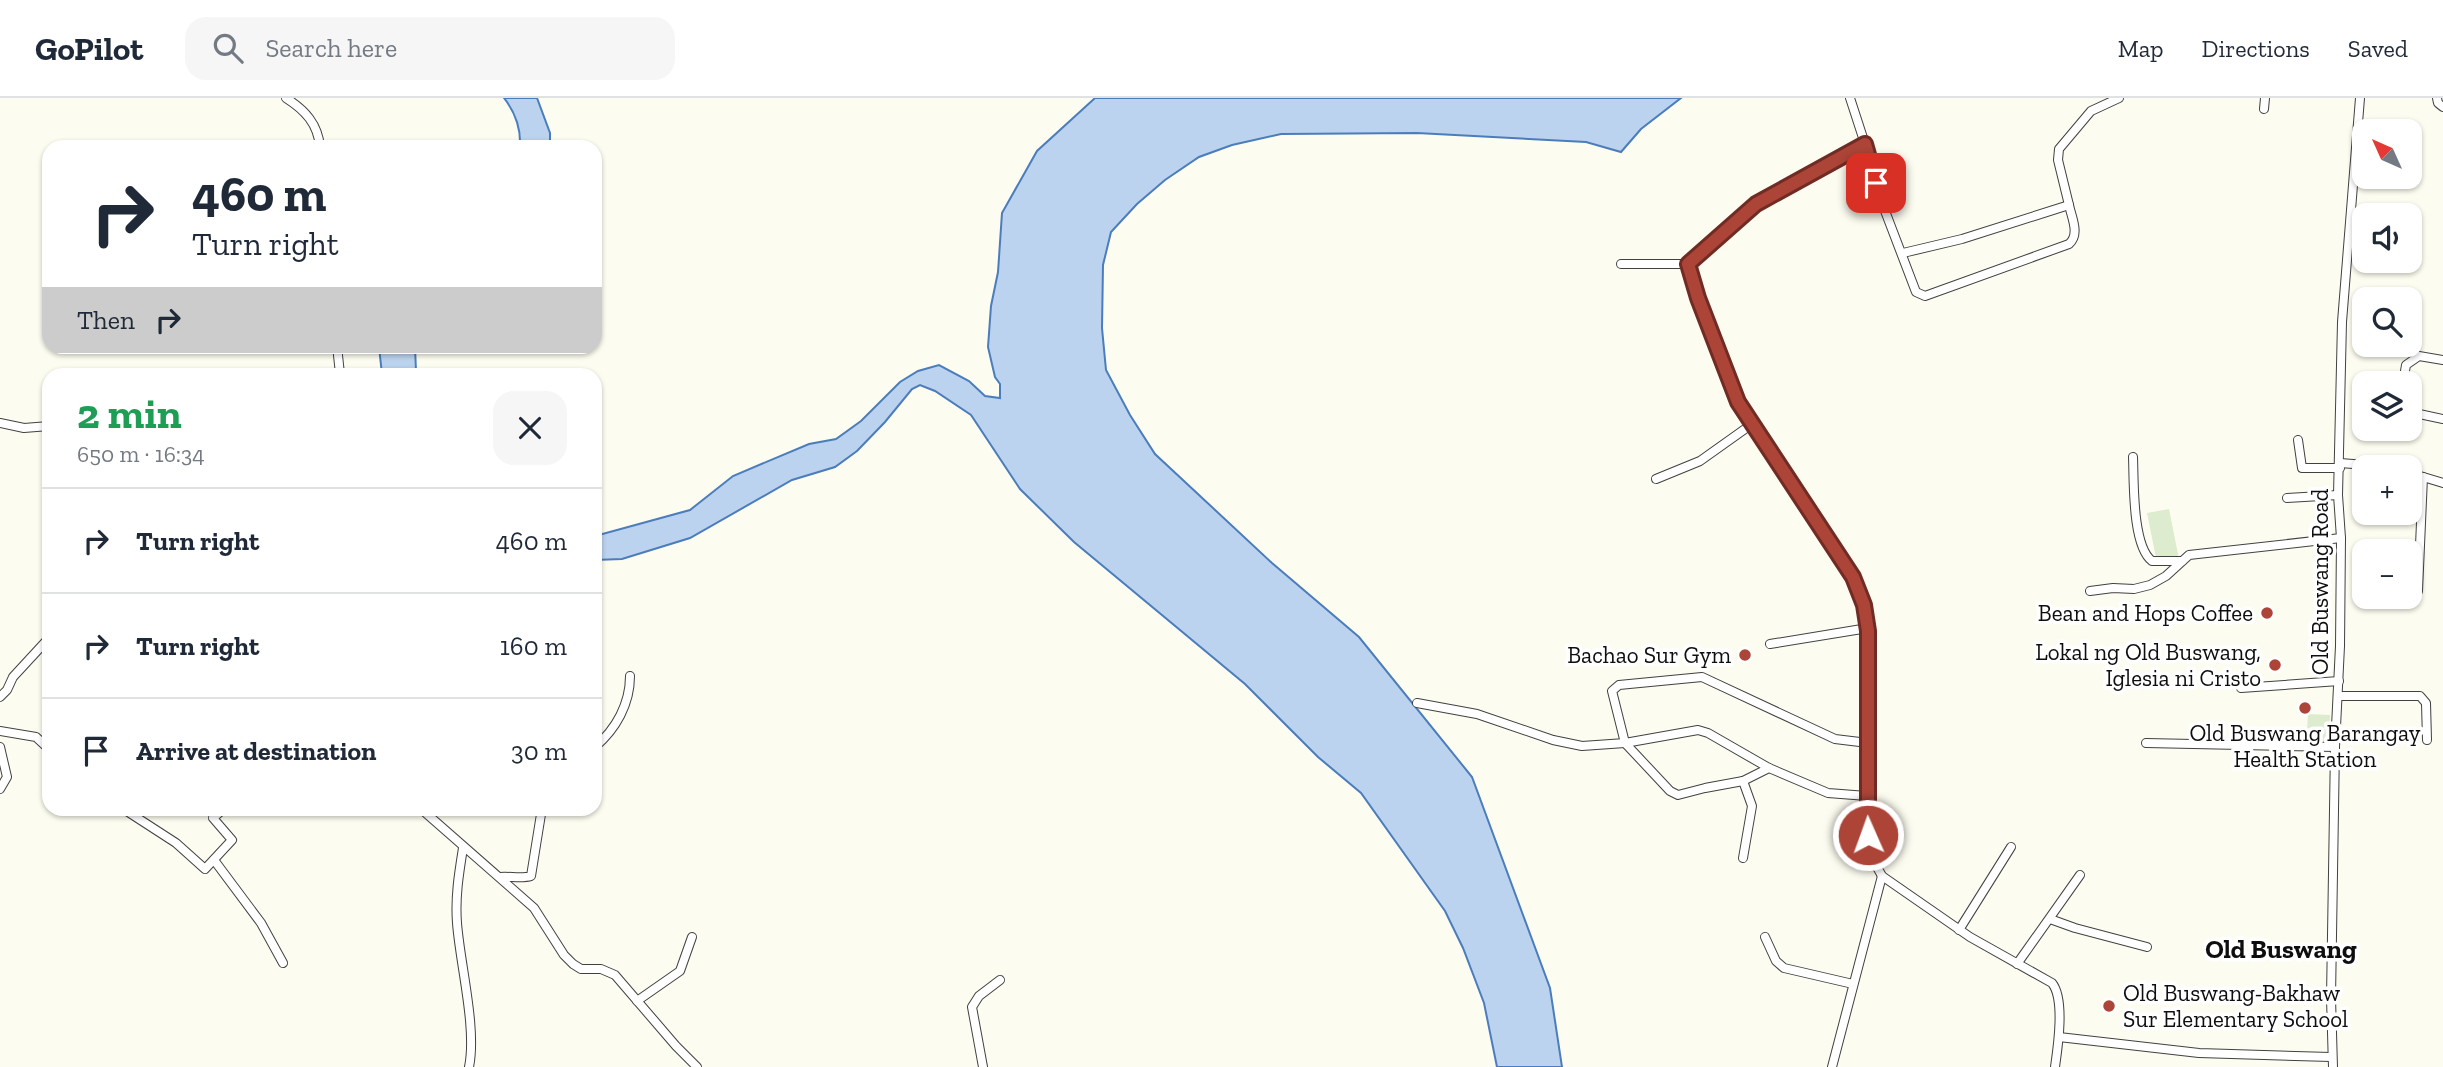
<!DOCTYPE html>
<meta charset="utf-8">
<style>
:root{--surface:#fff;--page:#f6f6f7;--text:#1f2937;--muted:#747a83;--line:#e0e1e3}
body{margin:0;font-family:"Zilla Slab",serif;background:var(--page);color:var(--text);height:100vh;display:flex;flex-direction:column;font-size:26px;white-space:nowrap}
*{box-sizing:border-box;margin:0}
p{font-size:23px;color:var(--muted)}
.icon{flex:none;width:38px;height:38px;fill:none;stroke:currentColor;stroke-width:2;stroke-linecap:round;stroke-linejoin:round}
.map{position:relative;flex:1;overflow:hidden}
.panel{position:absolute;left:42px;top:270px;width:560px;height:448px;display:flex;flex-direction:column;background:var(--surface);border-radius:21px;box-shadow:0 2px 5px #0004}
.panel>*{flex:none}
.guide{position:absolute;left:42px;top:42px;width:560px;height:214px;border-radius:21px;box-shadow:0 2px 5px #0004;background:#fff;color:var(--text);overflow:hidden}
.needle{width:46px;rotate:315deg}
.tools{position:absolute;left:2352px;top:21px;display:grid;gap:14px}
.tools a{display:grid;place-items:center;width:70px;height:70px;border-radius:14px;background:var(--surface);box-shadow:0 2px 5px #0004;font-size:35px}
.pin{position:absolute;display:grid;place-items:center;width:60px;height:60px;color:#fff;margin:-30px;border-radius:14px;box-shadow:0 4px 10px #0006}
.me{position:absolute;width:77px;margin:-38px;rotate:358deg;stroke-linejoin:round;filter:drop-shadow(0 0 5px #0008)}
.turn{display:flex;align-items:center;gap:24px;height:147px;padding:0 35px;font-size:32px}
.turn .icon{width:91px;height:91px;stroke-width:2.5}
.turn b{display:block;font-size:49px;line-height:60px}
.then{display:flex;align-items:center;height:66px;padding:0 35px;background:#0003;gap:14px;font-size:26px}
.round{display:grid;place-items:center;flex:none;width:74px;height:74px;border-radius:21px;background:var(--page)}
.headline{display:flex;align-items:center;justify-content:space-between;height:119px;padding:0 35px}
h1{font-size:42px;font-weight:800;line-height:52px;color:#1e9e55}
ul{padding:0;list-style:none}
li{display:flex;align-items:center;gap:21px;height:105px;padding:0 35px;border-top:2px solid var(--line)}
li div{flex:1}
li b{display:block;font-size:26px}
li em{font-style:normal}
header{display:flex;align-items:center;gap:42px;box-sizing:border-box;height:98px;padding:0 35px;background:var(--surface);border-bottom:2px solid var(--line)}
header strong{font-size:33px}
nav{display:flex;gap:38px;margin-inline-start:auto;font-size:24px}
.search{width:490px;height:63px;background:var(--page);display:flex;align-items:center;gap:18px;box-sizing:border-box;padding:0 24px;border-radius:21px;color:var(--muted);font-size:26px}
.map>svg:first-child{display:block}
.pitch{fill:#ddecce}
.water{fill:#bbd3ee;stroke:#4b7dbc;stroke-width:2}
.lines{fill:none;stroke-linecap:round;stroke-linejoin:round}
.minor-casing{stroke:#414141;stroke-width:10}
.minor{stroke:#fff;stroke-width:8}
.route-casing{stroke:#702c24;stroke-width:18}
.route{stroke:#ac4437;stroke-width:12}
.poi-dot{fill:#ac4437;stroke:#fff;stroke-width:2.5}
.labels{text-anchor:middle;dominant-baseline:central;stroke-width:7;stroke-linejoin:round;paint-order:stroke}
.street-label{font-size:23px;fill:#0e0e0e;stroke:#fff}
.poi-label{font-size:23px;fill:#0e0e0e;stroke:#fff;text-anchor:end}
.quarter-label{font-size:26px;font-weight:bold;fill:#0e0e0e;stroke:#fff}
</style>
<header>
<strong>GoPilot</strong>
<div class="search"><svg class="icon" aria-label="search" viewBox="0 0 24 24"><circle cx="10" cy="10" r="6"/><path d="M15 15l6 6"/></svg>Search here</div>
<nav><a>Map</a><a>Directions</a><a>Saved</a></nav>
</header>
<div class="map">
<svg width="2443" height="969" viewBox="0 0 2443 969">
<rect width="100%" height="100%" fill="#fdfcf0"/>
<g class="pitch">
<path d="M2169 411 2179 461 2157 465 2147 415Z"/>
<path d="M2308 616 2330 617 2329 651 2306 650Z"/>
</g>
<g class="water">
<path d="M504 0H537L550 35V49H520C521 31 515 14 504 0Z"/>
<path d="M1095 0H1681L1641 31 1621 54 1586 44 1417 35 1281 36 1232 47 1199 59 1165 82 1137 106 1111 134 1103 167 1102 230 1106 272 1130 317 1155 356 1272 465 1359 539 1472 679 1550 890 1562 969H1497L1484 905 1463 850 1445 813 1361 695 1318 659 1245 586 1074 444 1020 391 971 317 935 293 920 287 912 291 885 324 857 353 835 369 792 382 690 440 622 461 595 462V438L690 412 733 378 809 346 836 341 861 323 900 284 918 273 939 267 969 283 985 298 1000 300V286L995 279 988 249 991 208 998 174 1002 115 1037 53Z"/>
<path d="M379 249H415L416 273 413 276H382Z"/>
</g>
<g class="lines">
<g class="minor-casing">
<g id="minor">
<path d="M286 0C305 12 318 26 320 49"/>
<path d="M1850 0 1865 46 1756 106 1688 166 1698 200 1738 304 1853 479 1864 507 1868 533V753L1882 778 1970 839 2052 885C2065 901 2058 948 2055 969"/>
<path d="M2437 0 2438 5 2443 9"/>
<path d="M2264 11 2265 0"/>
<path d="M1865 46 1882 105 1916 194 1925 198 2069 146C2080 136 2072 121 2069 107"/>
<path d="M1903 155 1962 141 2069 107 2058 62 2059 51 2091 13 2119 0"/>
<path d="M1621 166H1688"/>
<path d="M337 248 340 276"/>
<path d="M2403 285 2406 267 2419 258 2443 262"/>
<path d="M2410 314 2443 321"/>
<path d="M0 325 24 330 49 328"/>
<path d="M2298 342 2302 370H2340"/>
<path d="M2133 359C2134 383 2132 448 2152 463H2182"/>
<path d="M2340 365 2392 369"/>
<path d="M2410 375 2443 385"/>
<path d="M1656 381 1700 363 1752 326"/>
<path d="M2287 400 2338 397"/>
<path d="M2090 493 2113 490 2134 491 2150 487 2166 478 2189 457 2341 440"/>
<path d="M2418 493 2423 379"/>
<path d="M1770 546 1868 530"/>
<path d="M2241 590 2339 583"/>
<path d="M2339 598H2420L2426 605 2427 642"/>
<path d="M0 599 7 592 13 579 49 540"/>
<path d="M1417 605 1477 616 1553 642 1582 648 1625 645 1698 632 1708 635 1769 670 1828 695 1867 698"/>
<path d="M0 633 36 639 49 651"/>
<path d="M2146 645 2335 649"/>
<path d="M0 649 7 679 0 691"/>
<path d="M595 649C616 631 630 606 630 578"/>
<path d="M1769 670 1743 683 1705 690 1678 697 1670 693 1625 645 1612 593 1619 587 1702 579 1835 641 1868 645"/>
<path d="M122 710 176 745 205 771 232 742 213 720 225 710"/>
<path d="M420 710 534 810 564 857 573 866 581 871H601L615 877 676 948 697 969"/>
<path d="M463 750C459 775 455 799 457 825 460 866 477 930 469 969"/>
<path d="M1743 760 1752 708 1743 683"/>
<path d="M214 762 261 825 283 865"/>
<path d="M500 779C510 778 522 781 531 778L542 710"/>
<path d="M2050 821 2075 830 2147 849"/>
<path d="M1959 832 2011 749"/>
<path d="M1765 839 1776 863 1784 870 1853 886"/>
<path d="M2017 866 2080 777"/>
<path d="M637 903 680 873 692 839"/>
<path d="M2059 939 2199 955 2331 959"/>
<path d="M983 969 972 909 979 898 1000 882"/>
<path d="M1832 969 1882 778"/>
<path d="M2333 969 2331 900 2335 649 2340 548 2341 440 2338 397 2342 224 2360 0"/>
</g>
</g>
<use href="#minor" class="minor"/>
</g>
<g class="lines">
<g class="route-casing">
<path id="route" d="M1868 737V533L1864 507 1853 479 1738 304 1698 200 1688 166 1756 106 1865 46 1876 85"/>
</g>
<use href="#route" class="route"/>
</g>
<g class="poi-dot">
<circle cx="2267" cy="515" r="7"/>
<circle cx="1745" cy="557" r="7"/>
<circle cx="2275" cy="567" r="7"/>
<circle cx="2305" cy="610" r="7"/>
<circle cx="2109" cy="908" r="7"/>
</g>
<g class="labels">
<g class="street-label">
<text transform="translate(2320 484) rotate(-90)">Old Buswang Road</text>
</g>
<g class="poi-label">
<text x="2253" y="515">Bean and Hops Coffee</text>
<text x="2261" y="554">Lokal ng Old Buswang,<tspan x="2261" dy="26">Iglesia ni Cristo</tspan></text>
<text x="1731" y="557">Bachao Sur Gym</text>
<text x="2305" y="635" text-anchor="middle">Old Buswang Barangay<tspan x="2305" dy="26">Health Station</tspan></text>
<text x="2123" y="895" text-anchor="start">Old Buswang-Bakhaw<tspan x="2123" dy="26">Sur Elementary School</tspan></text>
</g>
<g class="quarter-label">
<text x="2281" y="851">Old Buswang</text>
</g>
</g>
</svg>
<div class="tools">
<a><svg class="needle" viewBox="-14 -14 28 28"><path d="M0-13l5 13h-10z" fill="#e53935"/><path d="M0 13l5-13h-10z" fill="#747a83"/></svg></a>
<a><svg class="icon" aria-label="sound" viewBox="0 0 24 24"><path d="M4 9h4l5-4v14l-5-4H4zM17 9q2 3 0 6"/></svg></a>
<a><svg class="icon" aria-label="search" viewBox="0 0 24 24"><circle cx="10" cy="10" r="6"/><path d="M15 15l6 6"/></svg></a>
<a><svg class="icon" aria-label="layers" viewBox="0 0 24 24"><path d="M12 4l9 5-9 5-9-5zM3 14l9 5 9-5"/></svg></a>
<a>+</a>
<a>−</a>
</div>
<div class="pin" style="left:1876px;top:85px;background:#d93025"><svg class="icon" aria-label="arrive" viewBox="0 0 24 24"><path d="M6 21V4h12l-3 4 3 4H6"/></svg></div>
<svg class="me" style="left:1868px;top:737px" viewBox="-20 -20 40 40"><circle r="17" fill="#ac4437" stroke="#fff" stroke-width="3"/><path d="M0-11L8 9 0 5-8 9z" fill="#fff"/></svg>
<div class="guide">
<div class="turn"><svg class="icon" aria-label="right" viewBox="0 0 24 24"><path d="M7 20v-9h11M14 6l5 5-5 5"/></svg><div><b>460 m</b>Turn right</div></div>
<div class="then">Then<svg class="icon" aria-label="right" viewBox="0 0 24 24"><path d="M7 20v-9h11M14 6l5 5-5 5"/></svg></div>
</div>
<section class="panel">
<div class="headline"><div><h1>2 min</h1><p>650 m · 16:34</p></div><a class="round"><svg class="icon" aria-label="close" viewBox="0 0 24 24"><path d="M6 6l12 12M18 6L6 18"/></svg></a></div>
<ul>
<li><svg class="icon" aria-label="right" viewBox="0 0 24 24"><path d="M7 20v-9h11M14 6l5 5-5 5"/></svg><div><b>Turn right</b></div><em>460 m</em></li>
<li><svg class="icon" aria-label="right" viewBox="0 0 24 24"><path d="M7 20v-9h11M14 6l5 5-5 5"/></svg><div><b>Turn right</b></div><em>160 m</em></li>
<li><svg class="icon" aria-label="arrive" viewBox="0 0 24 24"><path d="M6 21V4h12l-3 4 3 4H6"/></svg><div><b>Arrive at destination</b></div><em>30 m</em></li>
</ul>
</section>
</div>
